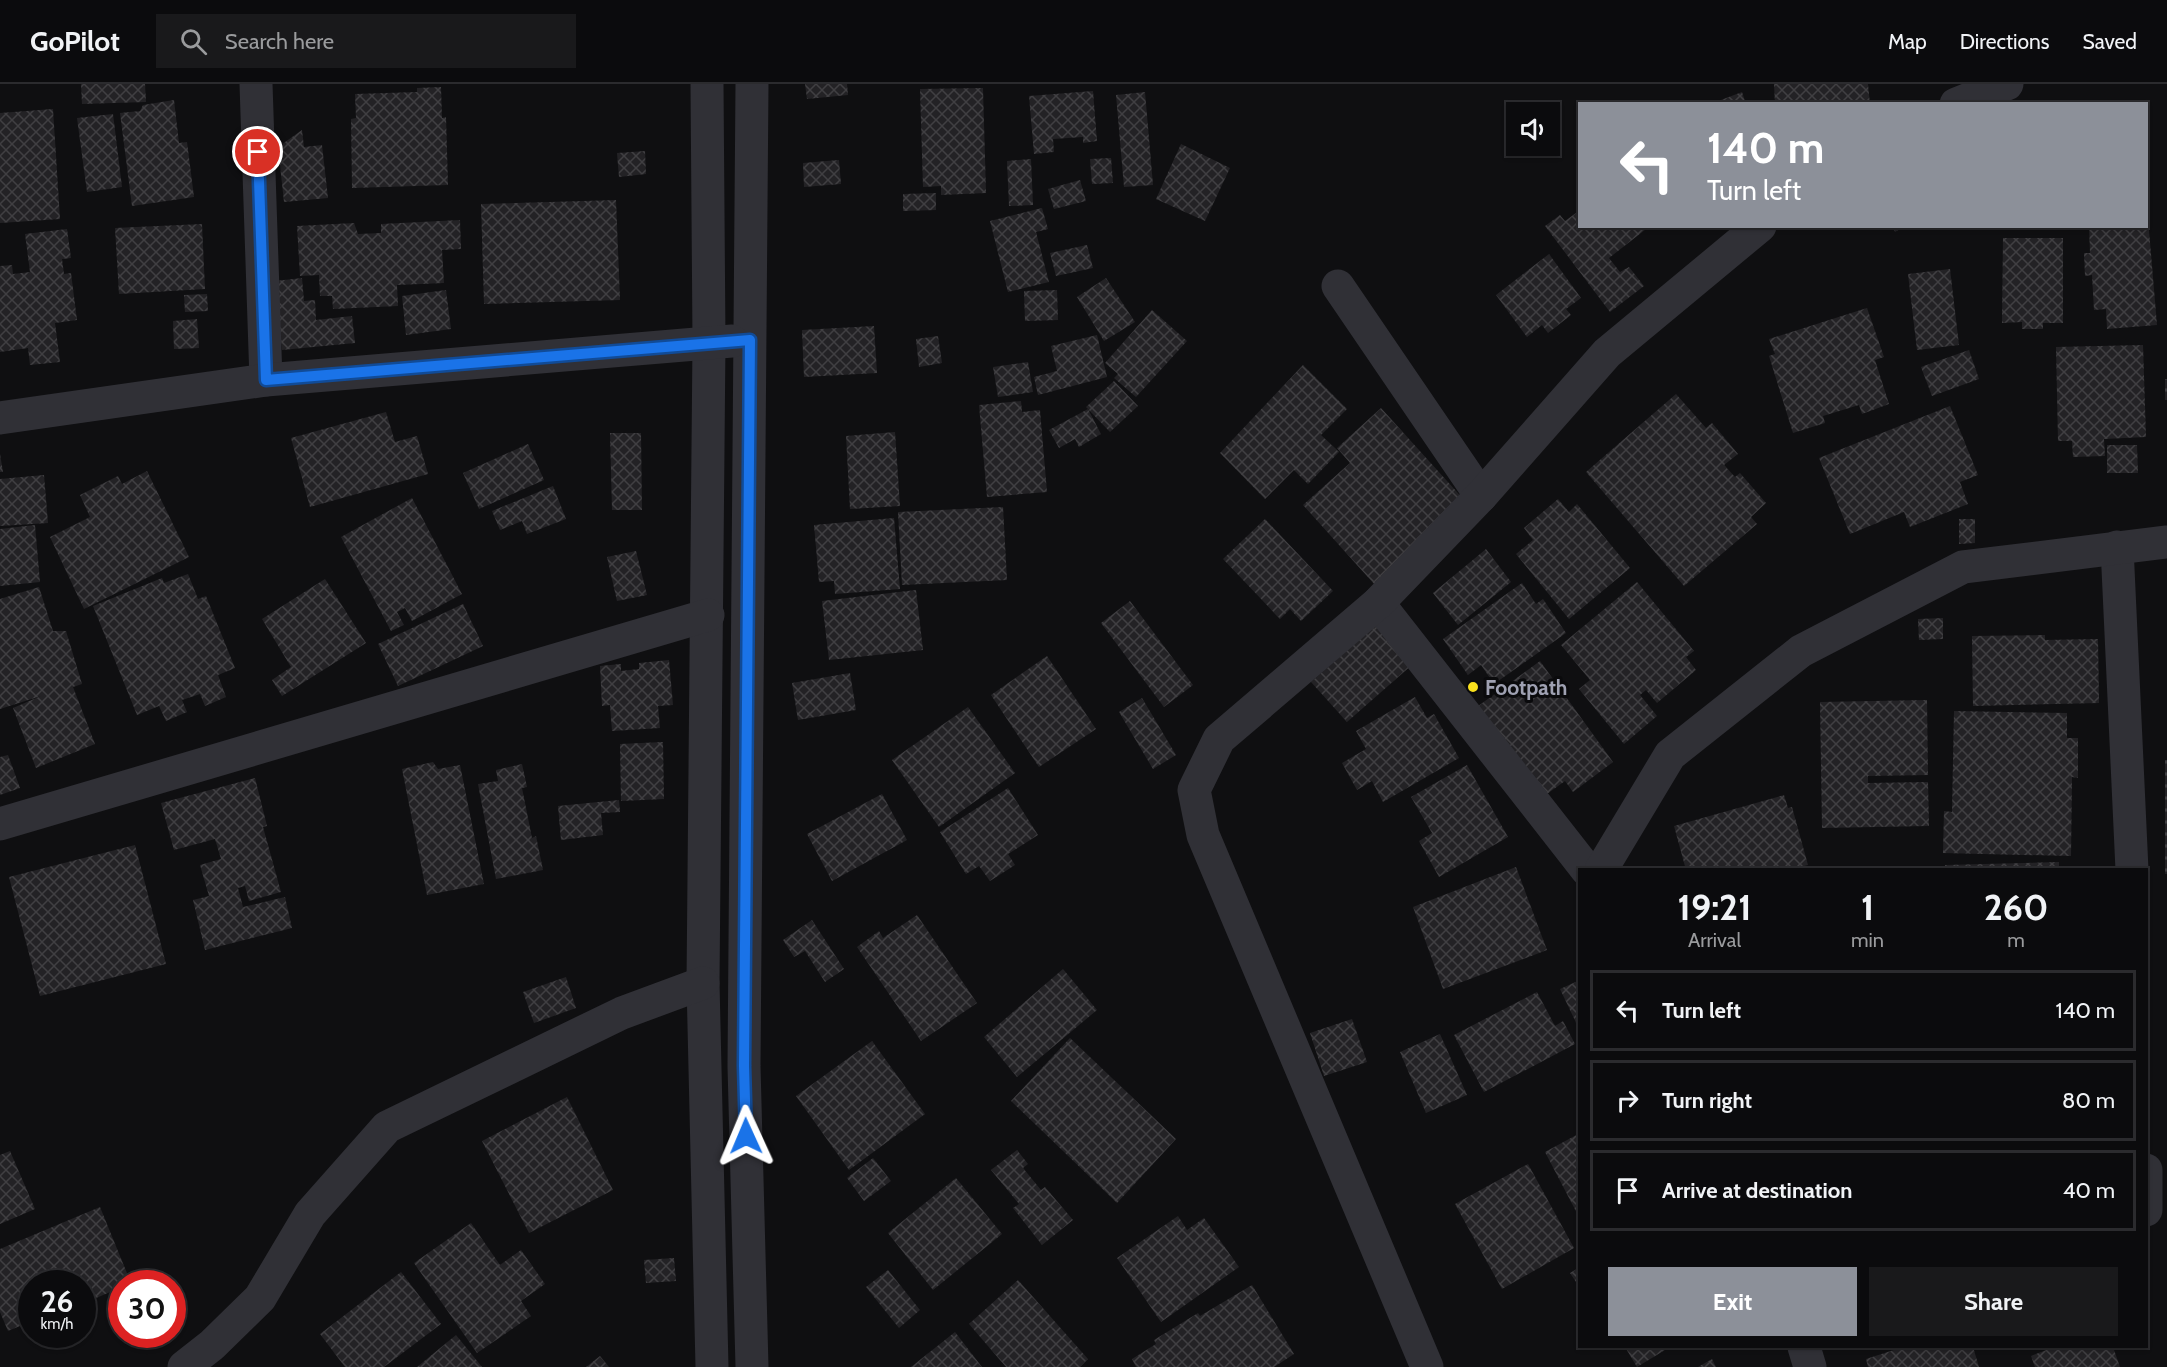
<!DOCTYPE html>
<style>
:root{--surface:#0b0b0d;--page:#19191b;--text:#f1f3f6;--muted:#9a9b9d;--line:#2b2b2e;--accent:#8c9099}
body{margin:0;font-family:Cabin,sans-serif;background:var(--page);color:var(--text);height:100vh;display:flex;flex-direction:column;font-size:22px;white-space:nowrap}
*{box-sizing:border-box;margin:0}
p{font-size:20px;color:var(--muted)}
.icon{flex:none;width:33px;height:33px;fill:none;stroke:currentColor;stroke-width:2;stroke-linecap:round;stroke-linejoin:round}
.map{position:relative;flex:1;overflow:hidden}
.drawer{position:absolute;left:1578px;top:784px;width:570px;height:480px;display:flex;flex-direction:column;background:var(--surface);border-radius:0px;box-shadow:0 2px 4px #0004,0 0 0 2px var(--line)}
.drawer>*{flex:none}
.hud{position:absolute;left:1578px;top:18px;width:570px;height:126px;border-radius:0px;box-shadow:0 2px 4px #0004,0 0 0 2px var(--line);background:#8c9099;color:#fff;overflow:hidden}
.buttons{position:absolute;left:1506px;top:18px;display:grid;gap:12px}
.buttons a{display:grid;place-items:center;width:54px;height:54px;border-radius:0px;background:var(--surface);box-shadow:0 2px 4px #0004,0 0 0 2px var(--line);font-size:30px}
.speed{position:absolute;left:18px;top:1186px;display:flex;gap:12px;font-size:30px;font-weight:700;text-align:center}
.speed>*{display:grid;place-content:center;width:78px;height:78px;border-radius:50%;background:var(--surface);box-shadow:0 2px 4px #0004,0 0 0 2px var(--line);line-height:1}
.speed small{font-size:15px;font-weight:400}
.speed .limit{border:9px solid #d22;background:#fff;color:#111}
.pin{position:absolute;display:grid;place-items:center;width:51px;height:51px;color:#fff;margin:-26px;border:3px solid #fff;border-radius:50%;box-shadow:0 2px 6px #0007}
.me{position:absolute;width:66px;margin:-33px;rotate:359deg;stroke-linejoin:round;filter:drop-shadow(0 0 4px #0008)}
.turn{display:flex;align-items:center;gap:21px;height:126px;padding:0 30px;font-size:27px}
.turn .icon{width:78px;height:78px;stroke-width:2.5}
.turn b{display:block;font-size:42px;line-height:51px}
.eta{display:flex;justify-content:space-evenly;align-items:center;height:102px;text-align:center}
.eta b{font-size:36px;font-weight:700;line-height:42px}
.cta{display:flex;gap:12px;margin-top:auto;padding:12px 30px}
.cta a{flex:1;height:69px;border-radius:0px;background:var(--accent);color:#fff;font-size:24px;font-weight:700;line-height:69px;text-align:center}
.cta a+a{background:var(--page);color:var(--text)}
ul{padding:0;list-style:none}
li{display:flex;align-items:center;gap:18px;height:81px;margin:0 12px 9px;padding:0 18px;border:3px solid var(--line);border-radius:0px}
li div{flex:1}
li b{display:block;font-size:22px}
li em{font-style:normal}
header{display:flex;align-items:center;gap:36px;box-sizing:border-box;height:84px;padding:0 30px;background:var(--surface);border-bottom:2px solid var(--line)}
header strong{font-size:28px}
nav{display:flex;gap:33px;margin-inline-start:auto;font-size:21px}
.search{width:420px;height:54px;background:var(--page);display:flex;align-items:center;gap:15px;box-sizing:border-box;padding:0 21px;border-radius:0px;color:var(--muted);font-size:22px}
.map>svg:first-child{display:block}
.building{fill:url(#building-cross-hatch)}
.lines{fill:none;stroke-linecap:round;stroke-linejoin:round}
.minor{stroke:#303036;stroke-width:33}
.route-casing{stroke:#114b97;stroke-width:15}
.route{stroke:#1a73e8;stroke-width:10}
.poi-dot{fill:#fae11d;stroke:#0a0a0c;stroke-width:2}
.labels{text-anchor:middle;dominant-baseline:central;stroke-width:6;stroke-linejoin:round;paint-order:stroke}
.poi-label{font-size:21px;font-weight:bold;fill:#9fa1b2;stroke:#0a0a0c;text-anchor:start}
</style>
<header>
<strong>GoPilot</strong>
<div class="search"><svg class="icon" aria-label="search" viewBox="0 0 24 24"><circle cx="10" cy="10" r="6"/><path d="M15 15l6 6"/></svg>Search here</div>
<nav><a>Map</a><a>Directions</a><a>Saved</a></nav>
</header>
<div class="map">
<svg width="2167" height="1283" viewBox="0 0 2167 1283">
<defs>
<pattern id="building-cross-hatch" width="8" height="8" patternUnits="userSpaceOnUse" patternTransform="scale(1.5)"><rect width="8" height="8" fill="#232225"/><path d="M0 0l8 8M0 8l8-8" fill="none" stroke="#403f42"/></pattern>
</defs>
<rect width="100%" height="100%" fill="#0f0f11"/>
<g class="building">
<path d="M81 0H145L146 18 82 20Z"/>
<path d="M805 0H847L848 11 807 15Z"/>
<path d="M1774 0H1868L1870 20H1775Z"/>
<path d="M441 3 442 34 446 33 448 101 352 104 351 35 356 34 355 10 417 8V4Z"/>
<path d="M983 4 986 109 941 111V102L923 103 920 5Z"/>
<path d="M1093 7 1097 57 1083 59V53L1053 55 1054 68 1034 70 1029 12Z"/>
<path d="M1145 8 1153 101 1124 103 1116 11Z"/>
<path d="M1742 8 1746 20H1713V19Z"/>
<path d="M174 16 179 59 187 58 194 113 132 122 120 29 140 27 143 21Z"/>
<path d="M2127 16 2128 20H2113V18Z"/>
<path d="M53 25 60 135 0 139V29Z"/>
<path d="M113 30 122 103 87 108 77 34Z"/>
<path d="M302 46 304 63 322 61 328 114 284 118 278 63Z"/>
<path d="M1181 60 1230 84 1205 137 1156 115Z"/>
<path d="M645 67 646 90 619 93 617 69Z"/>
<path d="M1111 74 1113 99 1092 100 1090 75Z"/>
<path d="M1031 75 1033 121 1009 122 1007 77Z"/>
<path d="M839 76 841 100 804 103 803 79Z"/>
<path d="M1080 96 1086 117 1054 125 1048 105Z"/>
<path d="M936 109V126L903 127V110Z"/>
<path d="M2146 111 2157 241 2107 245 2106 225 2094 226 2092 191 2085 192 2084 169H2090L2089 142H2146Z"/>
<path d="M616 116 620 216 484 220 481 120Z"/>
<path d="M1042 124 1048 145 1036 148 1049 198 1008 208 990 137Z"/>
<path d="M1580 126V142H1650L1609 174 1620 188 1629 183 1644 202 1610 228 1545 142 1560 131 1565 137Z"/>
<path d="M460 136 461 165 442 166 444 199 397 201 398 222 333 225 332 212H320L319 191 300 192 297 142 354 139 358 150 381 149V140Z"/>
<path d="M202 140 205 205 119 210 115 144Z"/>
<path d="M1892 142H1905L1895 148Z"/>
<path d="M67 145 71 174 62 175 64 190 71 189 77 236 55 239 60 278 30 281 28 264 0 268V182L12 181 13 190 30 188 25 150Z"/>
<path d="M2003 154H2063V239H2043V245H2022V238L2002 239Z"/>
<path d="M1087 161 1093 184 1056 192 1050 169Z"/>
<path d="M1549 170 1581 214 1566 225 1571 231 1548 249 1542 241 1527 253 1496 211Z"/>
<path d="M1950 185 1959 261 1917 266 1908 190Z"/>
<path d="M302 194 304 217 315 216 316 236 352 232 355 259 282 266 275 197Z"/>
<path d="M1106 194 1135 238 1104 257 1077 213Z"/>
<path d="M446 206 451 245 406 251 402 212Z"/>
<path d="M1057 206 1058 236 1025 237 1024 207Z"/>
<path d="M207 210 208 227 185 228 184 211Z"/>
<path d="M1867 224 1884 273 1875 276 1889 320 1862 330 1859 321 1823 332 1825 339 1793 349 1769 272 1775 270 1769 255Z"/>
<path d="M1152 226 1187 257 1136 313 1114 294 1118 290 1105 279Z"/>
<path d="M197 235 199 264 174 265 173 237Z"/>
<path d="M874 242 877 289 804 293 802 246Z"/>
<path d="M1097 251 1107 293 1038 311 1034 293 1057 287 1051 262Z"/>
<path d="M938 252 942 279 919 283 916 255Z"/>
<path d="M2143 261 2146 353 2104 355 2105 372 2073 373 2072 357H2058L2056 263Z"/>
<path d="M1969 266 1979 295 1932 312 1921 283Z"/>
<path d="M1028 278 1033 308 998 313 993 283Z"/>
<path d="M1303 281 1347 325 1321 351 1339 368 1308 400 1294 386 1265 415 1220 369Z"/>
<rect x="2165" y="295" width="2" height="21"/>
<path d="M1114 297 1138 322 1110 348 1086 323Z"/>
<path d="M1676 310 1706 344 1712 339 1738 370 1724 381 1735 393 1740 389 1766 419 1751 433 1757 440 1684 502 1586 388Z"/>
<path d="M1021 317 1022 328 1040 326 1047 408 987 413 979 321Z"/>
<path d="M1950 322 1978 391 1960 398 1968 420 1910 443 1904 428 1850 450 1819 374Z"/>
<path d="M1381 324 1466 418 1375 501 1303 421 1350 379 1337 364Z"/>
<path d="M1088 325 1101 350 1079 363 1075 355 1059 364 1049 346Z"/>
<path d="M386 328 395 358 417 352 428 390 310 423 291 354Z"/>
<path d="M895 348 900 422 850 425 846 352Z"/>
<path d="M610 349H641L642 426H612Z"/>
<path d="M528 360 544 396 479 425 463 389Z"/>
<path d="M2107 361H2137L2138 389H2107Z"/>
<path d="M0 370 3 388H0Z"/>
<path d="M147 387 189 473 84 525 50 453 90 433 80 411 118 392 122 400Z"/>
<path d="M44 391 48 439 0 442V395Z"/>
<path d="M553 402 566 435 527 450 522 437 500 446 492 427Z"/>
<path d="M412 414 462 510 412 537 405 524 397 528 404 541 391 547 341 453Z"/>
<path d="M1558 415 1569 428 1577 420 1630 484 1569 535 1516 470 1533 456 1524 444Z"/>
<path d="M1003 423 1007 496 902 501 898 428Z"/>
<path d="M894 434 900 505 835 510 834 497 819 498 814 441Z"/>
<path d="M1265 435 1333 507 1301 537 1290 525 1280 535 1223 475Z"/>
<path d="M1959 435H1975V459L1959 460Z"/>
<path d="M35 441 40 498 0 502V445Z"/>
<path d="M1486 465 1511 498 1458 541 1433 509Z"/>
<path d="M636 467 647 511 617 517 607 473Z"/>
<path d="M188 490 198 515 206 512 235 584 218 591 226 613 205 622 200 610 182 616 187 628 166 637 159 622 137 631 93 522 162 494 164 499Z"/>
<path d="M325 495 366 559 282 612 272 596 291 583 262 535Z"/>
<path d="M1637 498 1694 567 1686 573 1696 586 1657 619 1646 606 1640 611 1657 632 1624 660 1579 605 1590 596 1561 561Z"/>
<path d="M1522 499 1536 520 1543 515 1566 549 1494 600 1481 581 1468 591 1443 555Z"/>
<path d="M39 503 53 547H66L82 600 73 603 95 660 36 684 13 624 41 612 0 625V515Z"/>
<path d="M916 506 923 566 829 576 822 517Z"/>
<path d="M1130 517 1193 601 1164 623 1101 539Z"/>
<path d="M463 520 483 562 398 602 378 560Z"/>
<path d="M1943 534V555L1919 556 1918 535Z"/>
<path d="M1378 539 1413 580 1347 638 1311 598Z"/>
<path d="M2045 551V556L2098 555 2099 619 1973 622 1972 552Z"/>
<path d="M1047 572 1096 645 1039 683 991 611Z"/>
<path d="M669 576 673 621 658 622 660 644 612 647 610 621 602 622 600 582 621 580V587L639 585V579Z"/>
<path d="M1540 577 1613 678 1573 708 1565 697 1540 715 1474 625Z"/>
<path d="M850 589 856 626 798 636 792 599Z"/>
<path d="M1415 613 1427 634 1434 630 1459 674 1383 718 1372 697 1357 706 1342 679 1366 665 1356 647Z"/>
<path d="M1142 614 1176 671 1153 685 1119 628Z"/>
<path d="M1927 616 1928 691 1868 692V699L1928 698 1929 742 1822 744 1820 618Z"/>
<path d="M968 623 1015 689 939 743 892 676Z"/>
<path d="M1954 627 2067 629V654H2078V694L2072 693 2071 772 1943 769 1944 727 1952 728Z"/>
<path d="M663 658 664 715 621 717 620 660Z"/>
<path d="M8 671 20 704 0 711V673Z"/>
<rect x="2165" y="676" width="2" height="114"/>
<path d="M433 678 438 685 460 681 484 800 427 811 402 685Z"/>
<path d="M522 680 527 703 522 704 532 754 536 752 543 786 496 795 478 700 498 697 496 686Z"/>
<path d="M1467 681 1508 753 1439 793 1419 757 1432 749 1411 713Z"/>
<path d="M255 694 267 742 263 743 281 808 249 817 245 802 238 804 243 823 285 813 292 844 205 866 193 816 209 812 200 781 221 775 215 755 174 766 161 719Z"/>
<path d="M1008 704 1038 751 1008 770 1015 781 990 797 979 782 966 790 940 748Z"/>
<path d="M882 710 907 756 832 797 807 750Z"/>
<path d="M1784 711 1788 724 1792 723 1808 781 1789 786H1686L1674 742Z"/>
<path d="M619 716 620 728 601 729 603 751 561 756 558 722Z"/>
<path d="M135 761 166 880 40 912 9 793Z"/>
<path d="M2059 778V786H1946L1945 781Z"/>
<path d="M1516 783 1547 866 1443 905 1413 823Z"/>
<path d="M917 831 977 919 921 957 857 863 879 847 883 854Z"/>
<path d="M812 836 844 885 825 898 805 867 794 873 783 856Z"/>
<path d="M1063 885 1097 926 1017 993 984 953Z"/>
<path d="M566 893 576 924 534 939 523 908Z"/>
<path d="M1580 896V947L1560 905Z"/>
<path d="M1537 908 1555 942 1563 937 1575 960 1484 1008 1454 951Z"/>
<path d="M1352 935 1367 978 1324 992 1310 949Z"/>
<path d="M1440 950 1467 1011 1426 1029 1400 968Z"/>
<path d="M1070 954 1176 1055 1117 1119 1011 1017Z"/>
<path d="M872 957 925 1030 849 1086 796 1012Z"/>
<path d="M567 1013 613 1106 529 1149 482 1057Z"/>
<path d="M1580 1049V1135L1545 1068Z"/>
<path d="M1017 1066 1028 1080 1023 1084 1041 1106 1045 1103 1073 1136 1042 1161 1013 1124 1019 1120 991 1086Z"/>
<path d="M10 1067 35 1125 0 1140V1071Z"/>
<path d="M873 1074 891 1097 864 1117 847 1094Z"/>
<path d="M1528 1080 1574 1164 1502 1205 1455 1120Z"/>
<path d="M956 1094 1002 1150 933 1206 888 1149Z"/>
<path d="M100 1123 131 1199 122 1200V1203L82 1220V1200H32V1237L8 1247 0 1228V1165Z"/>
<path d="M1178 1132 1187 1146 1204 1134 1239 1183 1161 1238 1117 1174Z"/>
<path d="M471 1139 500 1181 521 1166 545 1200 521 1217 531 1232 477 1269 414 1179Z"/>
<path d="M674 1174 676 1197 646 1199 644 1176Z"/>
<path d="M1580 1183V1204L1570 1189Z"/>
<path d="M888 1186 920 1226 899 1244 866 1203Z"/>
<path d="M401 1188 441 1240 384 1283H345L320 1250Z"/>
<path d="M1018 1196 1088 1275 1080 1283H1006L969 1240Z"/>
<path d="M1252 1201 1294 1270 1274 1283H1136L1132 1275 1156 1260 1154 1256 1198 1229 1200 1232Z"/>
<path d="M955 1248 982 1283H911Z"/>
<path d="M456 1251 482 1283H417Z"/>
<path d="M1625 1263H1670L1637 1283Z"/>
<path d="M1903 1263H1973L1979 1283H1868L1866 1275Z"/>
<path d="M2054 1263H2113L2120 1283H2035L2031 1272Z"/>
<path d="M600 1272 609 1283H586Z"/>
<path d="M1712 1275 1716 1283H1698Z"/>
</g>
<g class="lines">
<g class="minor">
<path d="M256 0 266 296"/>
<path d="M707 0 709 257 703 899 712 1283"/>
<path d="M752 0 744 982 752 1283"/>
<path d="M1956 20 2007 0"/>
<path d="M1338 202 1481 412"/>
<path d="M0 334 266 296 732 257"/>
<path d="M2117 463 2132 786"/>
<path d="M1378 519 1587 786"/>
<path d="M0 740 708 531"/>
<path d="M1601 786 1670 671 1801 567 1963 483 2167 458"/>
<path d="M2146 1086V1126"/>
<path d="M1804 1263 1810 1283"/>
<path d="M184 1283 212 1261 260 1214 310 1130 387 1043 622 929 703 899"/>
<path d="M1427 1283 1203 751 1194 706 1219 655 1378 519 1481 412 1607 269 1760 142"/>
</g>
</g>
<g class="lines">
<g class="route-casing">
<path id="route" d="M258 68 266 296 750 256 744 982 746 1052"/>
</g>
<use href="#route" class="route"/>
</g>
<circle class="poi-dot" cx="1473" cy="603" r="6"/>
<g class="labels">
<g class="poi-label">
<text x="1485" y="603">Footpath</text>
</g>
</g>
</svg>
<div class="buttons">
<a><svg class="icon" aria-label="sound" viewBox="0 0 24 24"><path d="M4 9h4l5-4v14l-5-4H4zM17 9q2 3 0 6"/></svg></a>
</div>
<div class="speed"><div>26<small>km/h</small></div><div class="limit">30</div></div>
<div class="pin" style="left:258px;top:68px;background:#d93025"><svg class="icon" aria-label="arrive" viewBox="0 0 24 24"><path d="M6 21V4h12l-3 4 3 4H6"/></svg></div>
<svg class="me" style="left:746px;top:1052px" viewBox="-20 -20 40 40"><path d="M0-17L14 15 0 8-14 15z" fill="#1a73e8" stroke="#fff" stroke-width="4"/></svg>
<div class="hud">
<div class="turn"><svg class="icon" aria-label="left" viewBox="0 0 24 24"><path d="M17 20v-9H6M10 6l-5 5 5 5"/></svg><div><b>140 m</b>Turn left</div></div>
</div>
<section class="drawer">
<div class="eta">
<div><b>19:21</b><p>Arrival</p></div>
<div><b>1</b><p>min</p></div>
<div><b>260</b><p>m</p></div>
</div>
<ul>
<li><svg class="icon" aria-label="left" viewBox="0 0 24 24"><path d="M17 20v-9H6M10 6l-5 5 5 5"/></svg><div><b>Turn left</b></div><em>140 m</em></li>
<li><svg class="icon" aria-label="right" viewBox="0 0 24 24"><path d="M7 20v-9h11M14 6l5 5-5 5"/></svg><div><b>Turn right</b></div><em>80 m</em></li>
<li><svg class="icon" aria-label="arrive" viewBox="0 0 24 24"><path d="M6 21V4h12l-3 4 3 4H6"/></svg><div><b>Arrive at destination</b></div><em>40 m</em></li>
</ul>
<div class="cta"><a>Exit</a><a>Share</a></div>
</section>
</div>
